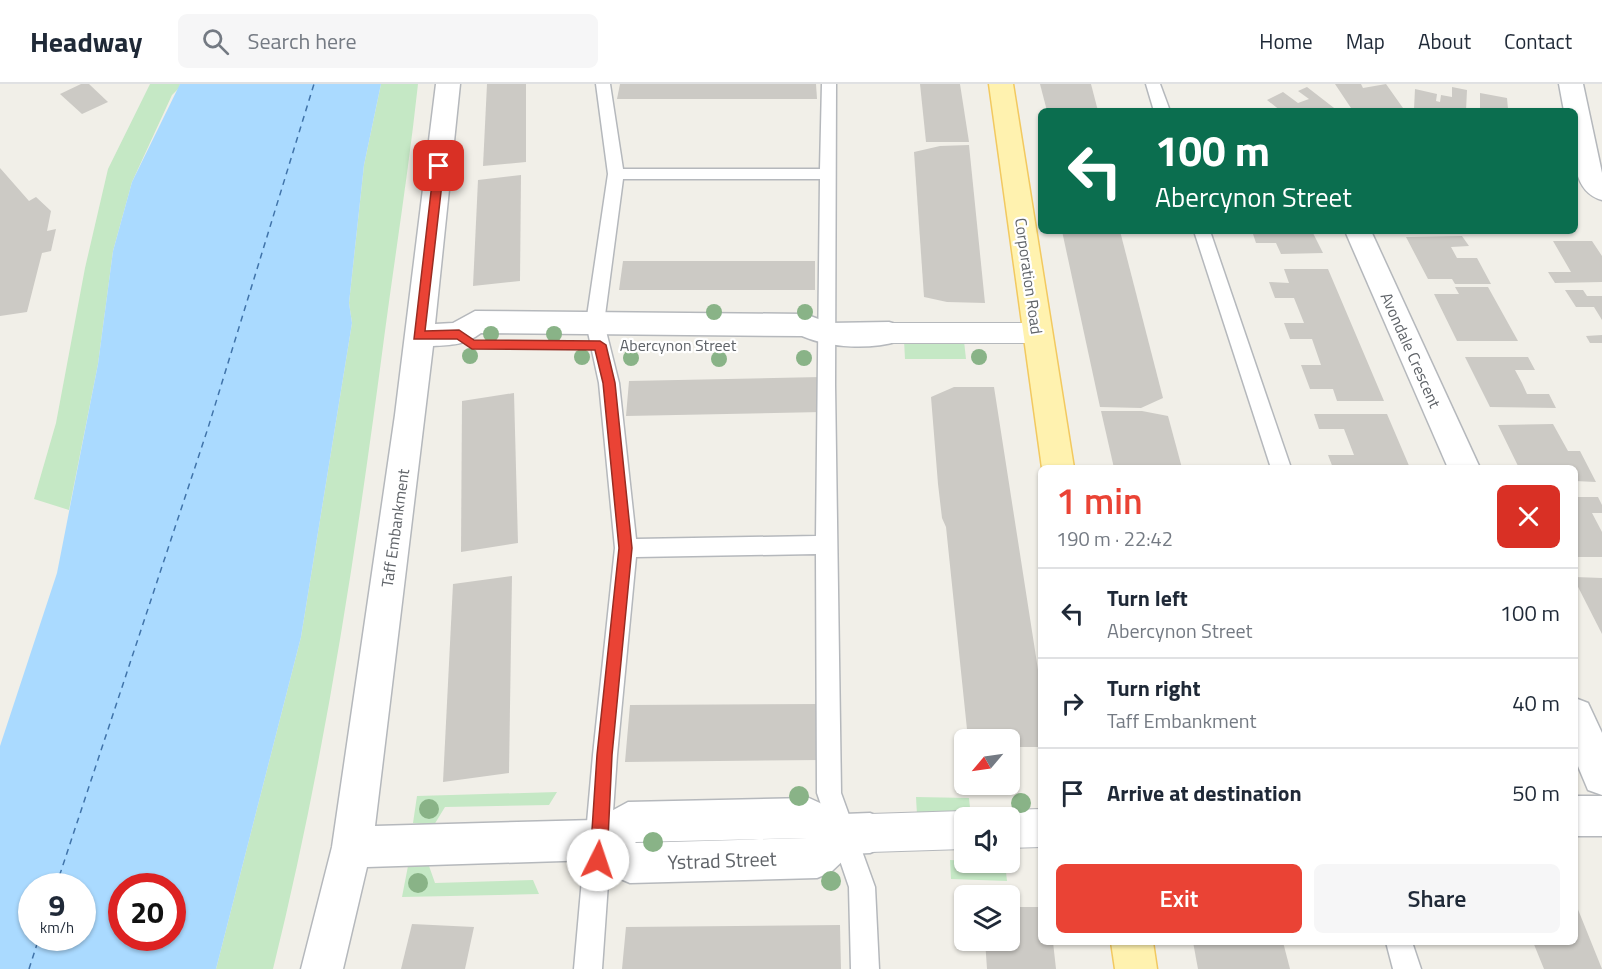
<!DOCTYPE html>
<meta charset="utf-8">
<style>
:root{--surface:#fff;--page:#f6f6f7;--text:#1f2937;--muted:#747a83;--line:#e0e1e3;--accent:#ea4335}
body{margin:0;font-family:"Titillium Web",sans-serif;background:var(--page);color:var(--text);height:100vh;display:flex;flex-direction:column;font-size:22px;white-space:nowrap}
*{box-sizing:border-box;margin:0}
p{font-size:20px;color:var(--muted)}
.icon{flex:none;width:33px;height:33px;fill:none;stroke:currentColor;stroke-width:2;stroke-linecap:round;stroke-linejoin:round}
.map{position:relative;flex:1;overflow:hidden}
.panel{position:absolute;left:1038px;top:381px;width:540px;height:480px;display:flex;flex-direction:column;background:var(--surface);border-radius:9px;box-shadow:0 2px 4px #0004}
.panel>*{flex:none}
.hud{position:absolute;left:1038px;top:24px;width:540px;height:126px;border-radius:9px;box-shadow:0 2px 4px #0004;background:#0b6e4f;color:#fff;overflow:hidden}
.needle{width:39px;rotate:241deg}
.controls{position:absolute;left:954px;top:645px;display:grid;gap:12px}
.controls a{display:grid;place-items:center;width:66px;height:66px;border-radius:9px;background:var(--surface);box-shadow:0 2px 4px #0004;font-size:30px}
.speed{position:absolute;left:18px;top:789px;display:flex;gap:12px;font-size:30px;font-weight:700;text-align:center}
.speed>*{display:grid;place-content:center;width:78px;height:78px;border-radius:50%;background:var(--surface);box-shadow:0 2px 4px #0004;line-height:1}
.speed small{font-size:15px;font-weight:400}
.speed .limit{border:9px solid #d22;background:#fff;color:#111}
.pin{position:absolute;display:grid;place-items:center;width:51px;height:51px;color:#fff;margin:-26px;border-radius:12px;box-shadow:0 3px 9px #0006}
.me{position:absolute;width:66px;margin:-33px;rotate:4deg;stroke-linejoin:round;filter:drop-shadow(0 0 4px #0008)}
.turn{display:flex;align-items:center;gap:21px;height:126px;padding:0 18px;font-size:27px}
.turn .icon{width:78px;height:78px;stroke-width:2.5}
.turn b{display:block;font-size:42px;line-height:51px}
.round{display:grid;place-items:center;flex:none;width:63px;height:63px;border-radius:9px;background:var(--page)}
.headline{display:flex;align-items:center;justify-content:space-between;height:102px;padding:0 18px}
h1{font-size:36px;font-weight:600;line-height:45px;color:var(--accent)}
.primary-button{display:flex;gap:12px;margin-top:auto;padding:12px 18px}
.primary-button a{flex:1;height:69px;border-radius:9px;background:var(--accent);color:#fff;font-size:24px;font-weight:600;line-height:69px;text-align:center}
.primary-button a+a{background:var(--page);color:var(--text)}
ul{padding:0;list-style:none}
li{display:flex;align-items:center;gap:18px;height:90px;padding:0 18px;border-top:2px solid var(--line)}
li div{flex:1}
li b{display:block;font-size:22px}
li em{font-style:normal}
header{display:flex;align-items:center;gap:36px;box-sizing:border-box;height:84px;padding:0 30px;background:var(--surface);border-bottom:2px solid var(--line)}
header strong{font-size:28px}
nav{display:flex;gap:33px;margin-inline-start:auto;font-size:21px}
.search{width:420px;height:54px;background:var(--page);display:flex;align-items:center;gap:15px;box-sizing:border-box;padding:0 21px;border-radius:9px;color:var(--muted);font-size:22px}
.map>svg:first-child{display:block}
.green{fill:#c5e8c5}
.water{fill:#aadaff;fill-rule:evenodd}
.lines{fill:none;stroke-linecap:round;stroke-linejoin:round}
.ferry{stroke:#4174aa;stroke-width:1.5;stroke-dasharray:6 5;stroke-linecap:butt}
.building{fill:#cccac5}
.service-casing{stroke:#b5b8bc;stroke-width:3}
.pedestrian-casing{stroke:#b5b8bc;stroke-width:2}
.minor-casing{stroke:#b5b8bc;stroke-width:3}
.primary-casing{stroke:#f2c960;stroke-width:3}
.service{fill:#fff;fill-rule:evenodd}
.pedestrian{fill:#fff;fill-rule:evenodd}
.minor{fill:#fff;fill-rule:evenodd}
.primary{fill:#fff2af;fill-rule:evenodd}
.tree{fill:#89b387}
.route{fill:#ea4335;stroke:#982c22;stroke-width:1.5}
.labels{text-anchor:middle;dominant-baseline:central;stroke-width:4.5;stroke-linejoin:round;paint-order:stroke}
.street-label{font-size:16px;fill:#5f6368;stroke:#fff}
.near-street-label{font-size:20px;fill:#5f6368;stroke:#fff}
</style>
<header>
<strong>Headway</strong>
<div class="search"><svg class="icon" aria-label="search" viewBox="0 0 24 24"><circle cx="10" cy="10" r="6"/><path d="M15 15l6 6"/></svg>Search here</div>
<nav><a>Home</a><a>Map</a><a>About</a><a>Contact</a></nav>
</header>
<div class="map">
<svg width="1602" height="885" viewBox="0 0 1602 885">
<rect width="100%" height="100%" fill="#f1efe8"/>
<g class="green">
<path d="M150 0H180L179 4 172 11 132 98 113 167 98 280 69 426 34 415 56 339 85 184 108 85Z"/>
<path d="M381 0H418C409 83 396 165 385 247 357 461 325 675 273 885H216L301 553 352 239 349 219 364 81Z"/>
<path d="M904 256 964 257 966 275H905Z"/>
<path d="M557 708 549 721 445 723 434 741 413 739 417 712Z"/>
<path d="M916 713 969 714 971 733 917 731Z"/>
<path d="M950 776 1005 779 1007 797 951 795Z"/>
<path d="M408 782H429L435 799 533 796 539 810 402 813Z"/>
</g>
<path class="water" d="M180 0H381L364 81 349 219 352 239 301 553 216 885H0V662L57 489 98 280 113 167 132 98ZM32 802H82V854H32ZM122 802H172V854H122Z"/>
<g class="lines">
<g class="ferry">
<path d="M56 802 208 344 314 0"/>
<path d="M29 885 39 854"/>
</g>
</g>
<g class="building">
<path d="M81 0H89L108 18 82 30 60 10Z"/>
<path d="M487 0H526V78L483 82Z"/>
<path d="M620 0H816L817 15H617Z"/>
<path d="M920 0H960L969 58H926Z"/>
<path d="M1040 0H1091L1098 27H1047Z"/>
<path d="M1335 0H1361L1363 4 1386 0 1403 24 1353 27Z"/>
<path d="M1307 3 1338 27H1281L1267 16 1283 8 1298 19 1309 15 1298 7Z"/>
<path d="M1452 3 1467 6 1466 27 1414 25 1415 5 1437 10 1436 17 1440 18 1441 11 1452 13Z"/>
<path d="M1480 9 1507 14 1508 25 1514 27H1480Z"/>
<path d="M969 61 985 219 947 218 924 213 914 68 940 62Z"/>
<path d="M0 84 29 117 36 113 51 127 47 147 56 145 51 167 42 169 27 228 0 232Z"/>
<path d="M521 91 520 197 473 202 478 96Z"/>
<path d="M1062 147H1120L1163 314 1141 324 1100 323Z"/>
<path d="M1252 147H1312L1323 169 1281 170 1276 159H1256Z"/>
<path d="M1462 152 1469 162 1451 163 1457 174H1477L1491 200H1455L1452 195H1428L1406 153Z"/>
<path d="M1553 157H1592L1602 172V198L1555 199 1548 188H1571Z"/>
<path d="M623 177H815V206H619Z"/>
<path d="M1284 185H1328L1384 317H1337L1333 305H1310L1301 281H1321L1312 255H1290L1284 239H1304L1294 214H1275L1269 198 1289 199Z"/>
<path d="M1455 203H1488L1518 257H1457L1434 210H1459Z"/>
<path d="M1565 206H1583L1587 212H1602V236L1594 223H1576Z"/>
<path d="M1602 251V259H1590L1586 252Z"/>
<path d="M1465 273H1528L1535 286H1515L1522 299 1527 310H1549L1556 324 1490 323Z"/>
<path d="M821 293 822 328 626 332 629 297Z"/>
<path d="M954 303H994L1041 605V663H1010V656L968 655 946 443 942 434 938 400 931 313Z"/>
<path d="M514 309 518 459 461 468 462 317Z"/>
<path d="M1101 327H1142L1168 332 1182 384H1114Z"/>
<path d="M1314 330H1387L1410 384H1333L1328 371H1354L1344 345H1319Z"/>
<path d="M1553 340 1568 367H1580L1596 398 1575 397V384H1519L1498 341Z"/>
<path d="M1575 413H1598L1602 421V429H1592L1602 448V473H1575Z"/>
<path d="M512 492 509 689 443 698 453 500Z"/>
<path d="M1575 493 1602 494V550L1575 497Z"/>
<path d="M820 620 821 676 625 678 630 621Z"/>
<path d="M1575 818 1602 885H1544L1533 858H1575Z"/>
<path d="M1010 823H1041V858H1053L1056 885H987L985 856H1010Z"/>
<path d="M412 840 474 843 465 885H401Z"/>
<path d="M840 841 841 885H622L626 843Z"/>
<path d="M1193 858H1283L1290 885H1198Z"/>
</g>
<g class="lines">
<g class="service-casing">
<g id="service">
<path d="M596 0H610L623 85H820L822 0H836L835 301 841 709 875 803 879 885H851L849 803 817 709 816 470 636 473 617 671 602 885H574L593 671 615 464 599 299 586 239 608 90ZM623 95H820L816 452 636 455 619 299 604 239Z"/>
<path d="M1146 0H1160L1170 27H1154Z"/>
<path d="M1194 147H1210L1291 384H1271Z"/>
<path d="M1386 858H1412L1421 885H1393Z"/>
</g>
</g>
<g class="pedestrian-casing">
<g id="pedestrian">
<path d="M889 239H1037L1047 242 1051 249 1047 256 1037 259H889L879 256 875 249 879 242Z"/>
<path d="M1041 725V763L1010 764V734L997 732 1010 726Z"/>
<path d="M964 727 978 734H964V765L870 768 857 762 851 749 857 736 870 730Z"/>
</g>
</g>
<g class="minor-casing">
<g id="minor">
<path d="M436 0H460L435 240 453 239 475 227 805 230 829 239 889 238 899 241 903 249 899 257C870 266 830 264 802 252L481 249C465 261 452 261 433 262L375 742 595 736 628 718 809 714 844 730 870 729 884 735 890 749 884 763 870 769 850 770 831 788 817 794 630 799 616 793 594 776 367 783 343 885H301L332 763 395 331ZM807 754 636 759 635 758Z"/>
<path d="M1559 0H1583L1602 89V116C1566 106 1575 55 1575 27H1564Z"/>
<path d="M1345 147H1371L1480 384H1448Z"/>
<path d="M1575 614 1588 619 1602 649V711L1588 706 1575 675Z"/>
<rect x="1575" y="712" width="27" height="40"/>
</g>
</g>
<g class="primary-casing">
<g id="primary">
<path d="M989 0H1013L1074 384H1042Z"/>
<path d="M1111 858H1153L1157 885H1115Z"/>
</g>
</g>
<use href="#service" class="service"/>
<use href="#pedestrian" class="pedestrian"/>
<use href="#minor" class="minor"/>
<use href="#primary" class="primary"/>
</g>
<g class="tree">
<circle cx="714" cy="228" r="8"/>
<circle cx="805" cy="228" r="8"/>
<circle cx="491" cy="250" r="8"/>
<circle cx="554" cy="250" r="8"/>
<circle cx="470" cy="272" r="8"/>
<circle cx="582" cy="273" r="8"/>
<circle cx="979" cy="273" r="8"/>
<circle cx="631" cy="274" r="8"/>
<circle cx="804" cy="274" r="8"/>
<circle cx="719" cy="275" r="8"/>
<circle cx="799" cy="712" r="10"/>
<circle cx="1021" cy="719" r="10"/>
<circle cx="429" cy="725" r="10"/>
<circle cx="653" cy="758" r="10"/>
<circle cx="831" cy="797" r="10"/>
<circle cx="418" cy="799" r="10"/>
</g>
<path class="route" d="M439 78 444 82 425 247 459 246 474 256 600 257 606 261 615 299 632 464 612 671 607 776 604 781 598 784 593 781 590 776 597 671 619 464 603 299 595 266 472 265 457 255H414L434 82Z"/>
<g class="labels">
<g class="street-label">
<text transform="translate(1029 192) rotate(82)">Corporation Road</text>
<text x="678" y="261">Abercynon Street</text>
<text transform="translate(1411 266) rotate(66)">Avondale Crescent</text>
<text transform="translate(395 444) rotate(-82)">Taff Embankment</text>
</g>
<g class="near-street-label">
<text transform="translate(722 776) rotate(-2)">Ystrad Street</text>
</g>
</g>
</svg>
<div class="controls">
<a><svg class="needle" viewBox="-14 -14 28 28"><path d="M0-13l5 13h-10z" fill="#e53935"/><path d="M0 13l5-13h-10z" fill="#747a83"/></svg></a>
<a><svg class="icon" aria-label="sound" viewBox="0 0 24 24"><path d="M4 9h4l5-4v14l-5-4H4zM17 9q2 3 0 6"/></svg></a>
<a><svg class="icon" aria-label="layers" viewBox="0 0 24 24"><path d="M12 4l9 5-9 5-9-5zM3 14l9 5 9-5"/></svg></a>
</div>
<div class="speed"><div>9<small>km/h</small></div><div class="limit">20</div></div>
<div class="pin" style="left:439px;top:82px;background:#d93025"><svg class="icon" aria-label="arrive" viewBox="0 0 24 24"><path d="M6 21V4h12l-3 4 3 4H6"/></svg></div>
<svg class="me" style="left:598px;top:776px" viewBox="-20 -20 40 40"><circle r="19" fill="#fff"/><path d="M0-13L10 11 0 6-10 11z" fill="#ea4335"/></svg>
<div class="hud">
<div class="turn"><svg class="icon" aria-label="left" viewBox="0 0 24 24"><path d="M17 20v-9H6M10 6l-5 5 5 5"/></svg><div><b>100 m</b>Abercynon Street</div></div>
</div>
<section class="panel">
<div class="headline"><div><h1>1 min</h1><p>190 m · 22:42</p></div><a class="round" style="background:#d93025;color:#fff"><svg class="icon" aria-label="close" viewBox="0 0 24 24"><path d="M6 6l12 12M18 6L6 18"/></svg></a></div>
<ul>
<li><svg class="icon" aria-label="left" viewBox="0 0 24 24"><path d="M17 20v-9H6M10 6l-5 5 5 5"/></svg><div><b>Turn left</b><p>Abercynon Street</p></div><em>100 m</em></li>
<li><svg class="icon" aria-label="right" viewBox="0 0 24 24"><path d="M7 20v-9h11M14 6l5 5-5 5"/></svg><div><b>Turn right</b><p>Taff Embankment</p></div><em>40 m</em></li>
<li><svg class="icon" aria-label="arrive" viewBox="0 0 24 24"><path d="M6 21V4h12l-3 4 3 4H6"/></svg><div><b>Arrive at destination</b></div><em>50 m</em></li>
</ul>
<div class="primary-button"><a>Exit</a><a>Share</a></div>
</section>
</div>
